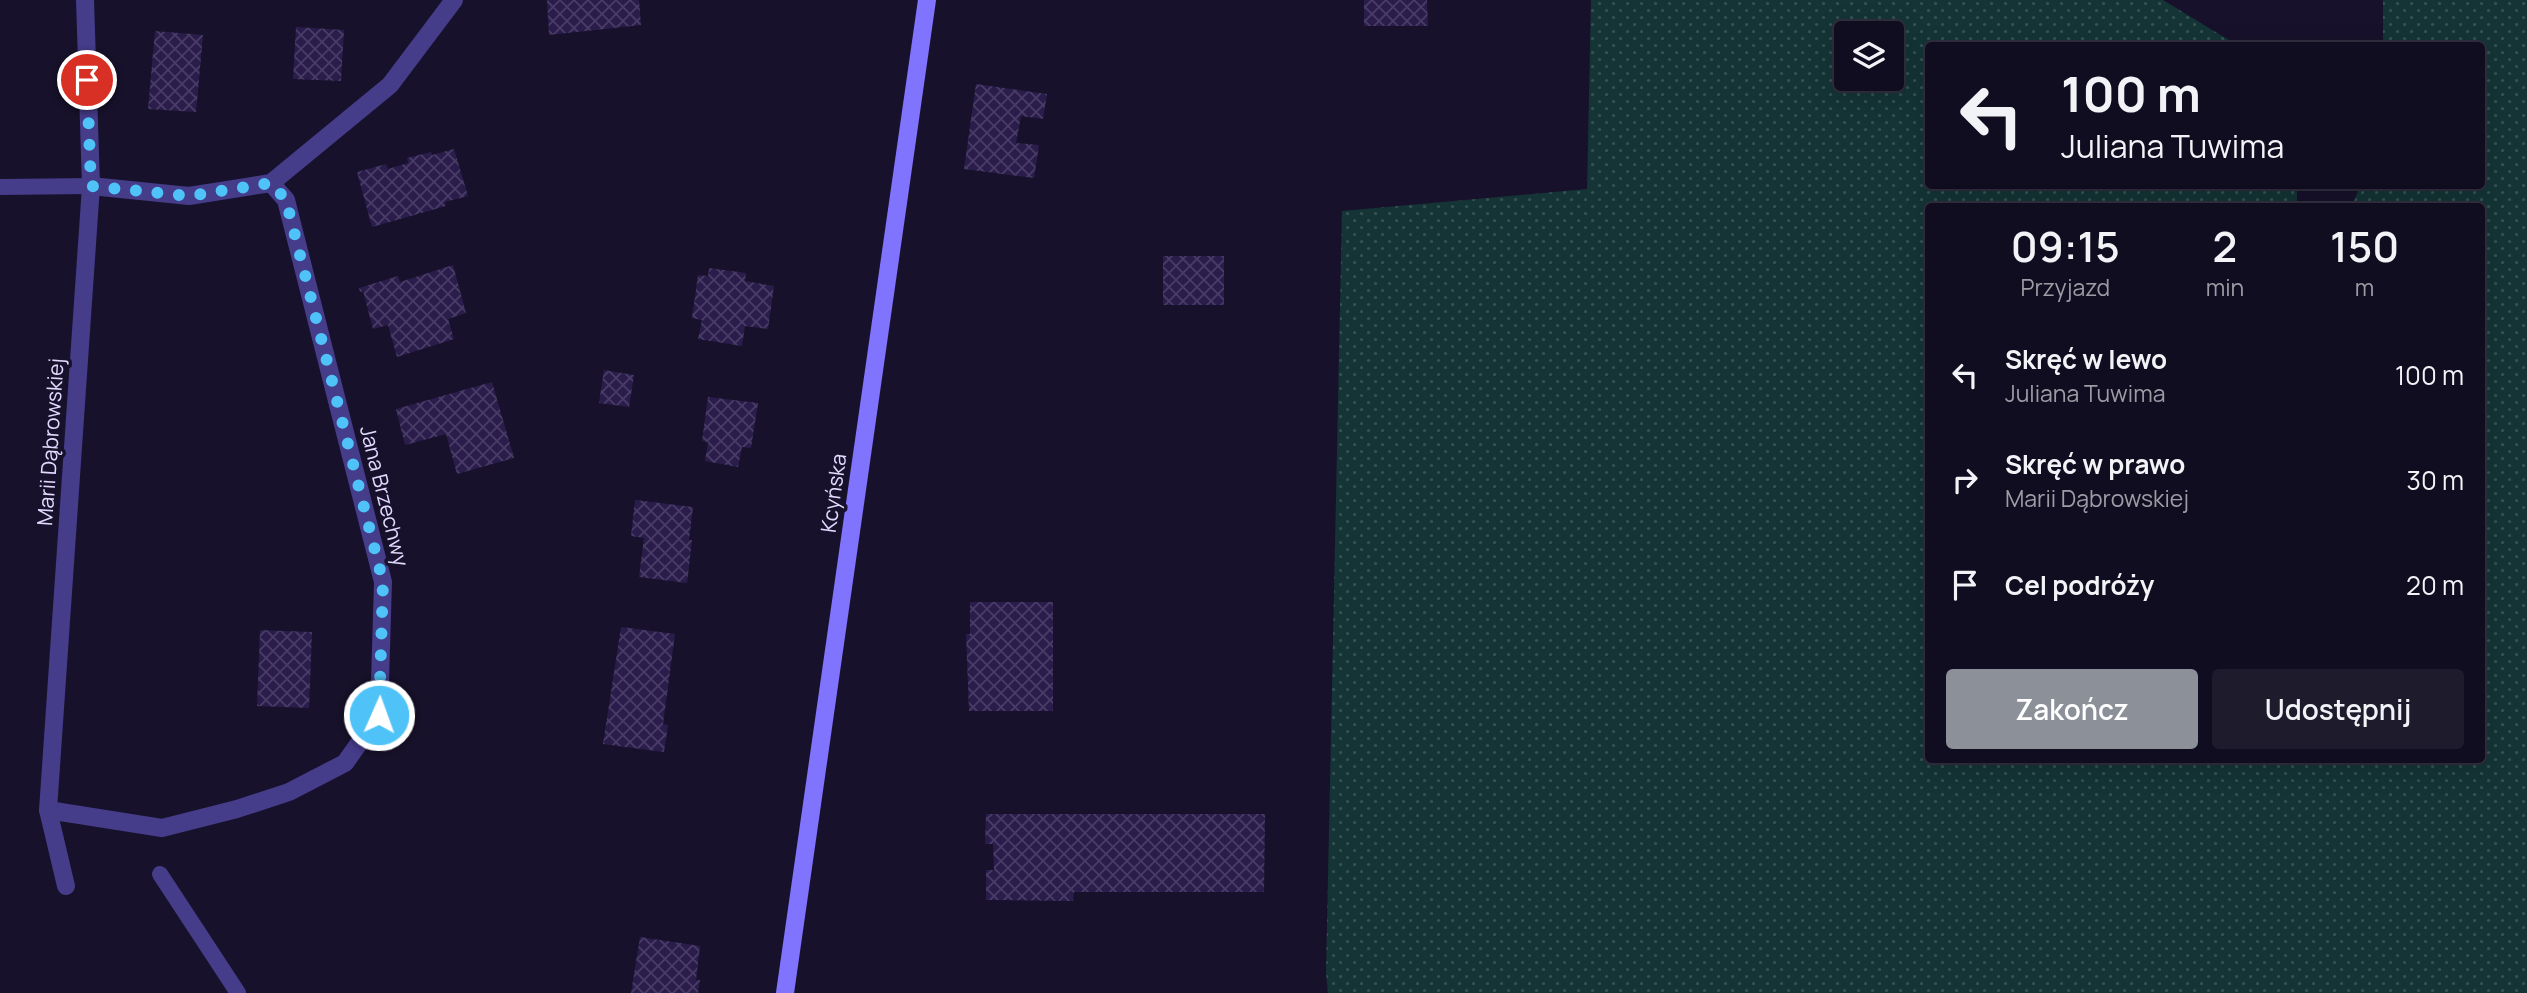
<!DOCTYPE html>
<html lang="pl">
<meta charset="utf-8">
<style>
:root{--surface:#110d20;--page:#1e1b2d;--text:#f1f3f6;--muted:#9c9ca5;--line:#302d3e;--accent:#8c9099}
body{margin:0;font-family:Manrope,sans-serif;background:var(--page);color:var(--text);height:100vh;display:flex;flex-direction:column;font-size:26px;white-space:nowrap}
*{box-sizing:border-box;margin:0}
p{font-size:23px;color:var(--muted)}
.icon{flex:none;width:38px;height:38px;fill:none;stroke:currentColor;stroke-width:2;stroke-linecap:round;stroke-linejoin:round}
.map{position:relative;flex:1;overflow:hidden}
.side{position:absolute;left:1925px;top:203px;width:560px;height:560px;display:flex;flex-direction:column;background:var(--surface);border-radius:7px;box-shadow:0 7px 28px #0002,0 0 0 2px var(--line)}
.side>*{flex:none}
.banner{position:absolute;left:1925px;top:42px;width:560px;height:147px;border-radius:7px;box-shadow:0 7px 28px #0002,0 0 0 2px var(--line);background:#110d20;color:var(--text);overflow:hidden}
.tools{position:absolute;left:1834px;top:21px;display:grid;gap:14px}
.tools a{display:grid;place-items:center;width:70px;height:70px;border-radius:7px;background:var(--surface);box-shadow:0 7px 28px #0002,0 0 0 2px var(--line);font-size:35px}
.pin{position:absolute;display:grid;place-items:center;width:60px;height:60px;color:#fff;margin:-30px;border:4px solid #fff;border-radius:50%;box-shadow:0 2px 7px #0007}
.me{position:absolute;width:77px;margin:-38px;rotate:2deg;stroke-linejoin:round;filter:drop-shadow(0 0 5px #0008)}
.turn{display:flex;align-items:center;gap:24px;height:147px;padding:0 21px;font-size:32px}
.turn .icon{width:91px;height:91px;stroke-width:2.5}
.turn b{display:block;font-size:49px;line-height:60px}
.eta{display:flex;justify-content:space-evenly;align-items:center;height:119px;text-align:center}
.eta b{font-size:42px;font-weight:600;line-height:49px}
.action{display:flex;gap:14px;margin-top:auto;padding:14px 21px}
.action a{flex:1;height:80px;border-radius:7px;background:var(--accent);color:#fff;font-size:28px;font-weight:600;line-height:80px;text-align:center}
.action a+a{background:var(--page);color:var(--text)}
ul{padding:0;list-style:none}
li{display:flex;align-items:center;gap:21px;height:105px;padding:0 21px}
li div{flex:1}
li b{display:block;font-size:26px}
li em{font-style:normal}
.map>svg:first-child{display:block}
.grass{fill:url(#grass-dots);fill-rule:evenodd}
.building{fill:url(#building-cross-hatch)}
.lines{fill:none;stroke-linecap:round;stroke-linejoin:round}
.lane{stroke:#453c8a;stroke-width:16}
.street{stroke:#453c8a;stroke-width:18}
.secondary{stroke:#8073fe;stroke-width:18}
.route{stroke:#4fc3f7;stroke-width:12;stroke-dasharray:0 21.6}
.labels{text-anchor:middle;dominant-baseline:central;stroke-width:7;stroke-linejoin:round;paint-order:stroke}
.street-label{font-size:21px;fill:#e2dbff;stroke:#17112b}
</style>
<div class="map">
<svg width="2527" height="993" viewBox="0 0 2527 993">
<defs>
<pattern id="grass-dots" width="8" height="8" patternUnits="userSpaceOnUse" patternTransform="scale(1.75)"><rect width="8" height="8" fill="#143435"/><path d="M2 2h.1M6 6h.1" fill="none" stroke="#365153" stroke-width="1.8" stroke-linecap="round"/></pattern>
<pattern id="building-cross-hatch" width="8" height="8" patternUnits="userSpaceOnUse" patternTransform="scale(1.75)"><rect width="8" height="8" fill="#2a1d4c"/><path d="M0 0l8 8M0 8l8-8" fill="none" stroke="#493d67"/></pattern>
</defs>
<rect width="100%" height="100%" fill="#17112b"/>
<path class="grass" d="M1591 0H2163L2237 45 1928 46V186H2297V206H1928V760H2482V206H2352L2360 186H2482V46L2383 45V0H2527V993H1328L1326 973 1342 211 1587 189ZM1846 33H1892V79H1846Z"/>
<g class="building">
<path d="M547 0H639L641 25 549 35Z"/>
<path d="M1364 0H1427L1428 26H1364Z"/>
<path d="M296 27 344 30 341 81 293 79Z"/>
<path d="M155 31 203 35 196 112 148 109Z"/>
<path d="M976 84 1047 94 1043 119 1021 116 1016 143 1039 145 1034 178 964 169Z"/>
<path d="M454 149 468 196 445 202 446 206 372 227 357 172 386 164 388 169 408 163 407 158 431 152 432 155Z"/>
<rect x="1163" y="256" width="61" height="49"/>
<path d="M453 265 466 313 448 319 454 339 397 357 388 325 373 329 363 291 360 292 359 288 398 276 400 282Z"/>
<path d="M709 268 746 273 745 281 774 286 768 329 745 326 742 346 698 339 702 320 692 318 698 275 708 276Z"/>
<path d="M604 370 634 375 629 407 599 403Z"/>
<path d="M492 382 514 458 457 474 446 434 405 445 396 409Z"/>
<path d="M708 397 758 403 751 448 742 447 738 467 705 461 708 442 702 441Z"/>
<path d="M635 500 693 507 689 540H692L687 583 639 577 644 538 631 536Z"/>
<path d="M970 602H1053V711H969L966 634H970Z"/>
<path d="M621 627 675 634 663 724 668 725 664 752 603 744Z"/>
<path d="M260 630 312 632 309 708 257 706Z"/>
<path d="M986 814H1265L1264 892H1074L1073 901 986 900V870H994L993 844H985Z"/>
<path d="M640 937 700 946 696 980H700L698 993H631Z"/>
</g>
<g class="lines">
<g class="lane">
<path d="M0 187 91 186"/>
<path d="M160 874 238 993"/>
</g>
<g class="street">
<path d="M91 186 189 196 271 183 390 85 454 0"/>
<path d="M48 810 162 828 237 809 289 792 345 763 379 715 383 582 286 200 271 183"/>
<path d="M66 886 48 810 91 186 85 0"/>
</g>
<path class="secondary" d="M785 993 927 0"/>
</g>
<g class="lines">
<path class="route" d="M87 80 91 186 189 196 271 183 286 200 383 582 379 715"/>
</g>
<g class="labels">
<g class="street-label">
<text transform="translate(50 442) rotate(-86)">Marii Dąbrowskiej</text>
<text transform="translate(833 493) rotate(-82)">Kcyńska</text>
<text transform="translate(385 496) rotate(76)">Jana Brzechwy</text>
</g>
</g>
</svg>
<div class="tools">
<a><svg class="icon" aria-label="layers" viewBox="0 0 24 24"><path d="M12 4l9 5-9 5-9-5zM3 14l9 5 9-5"/></svg></a>
</div>
<div class="pin" style="left:87px;top:80px;background:#d93025"><svg class="icon" aria-label="arrive" viewBox="0 0 24 24"><path d="M6 21V4h12l-3 4 3 4H6"/></svg></div>
<svg class="me" style="left:379px;top:715px" viewBox="-20 -20 40 40"><circle r="17" fill="#4fc3f7" stroke="#fff" stroke-width="3"/><path d="M0-11L8 9 0 5-8 9z" fill="#fff"/></svg>
<div class="banner">
<div class="turn"><svg class="icon" aria-label="left" viewBox="0 0 24 24"><path d="M17 20v-9H6M10 6l-5 5 5 5"/></svg><div><b>100 m</b>Juliana Tuwima</div></div>
</div>
<section class="side">
<div class="eta">
<div><b>09:15</b><p>Przyjazd</p></div>
<div><b>2</b><p>min</p></div>
<div><b>150</b><p>m</p></div>
</div>
<ul>
<li><svg class="icon" aria-label="left" viewBox="0 0 24 24"><path d="M17 20v-9H6M10 6l-5 5 5 5"/></svg><div><b>Skręć w lewo</b><p>Juliana Tuwima</p></div><em>100 m</em></li>
<li><svg class="icon" aria-label="right" viewBox="0 0 24 24"><path d="M7 20v-9h11M14 6l5 5-5 5"/></svg><div><b>Skręć w prawo</b><p>Marii Dąbrowskiej</p></div><em>30 m</em></li>
<li><svg class="icon" aria-label="arrive" viewBox="0 0 24 24"><path d="M6 21V4h12l-3 4 3 4H6"/></svg><div><b>Cel podróży</b></div><em>20 m</em></li>
</ul>
<div class="action"><a>Zakończ</a><a>Udostępnij</a></div>
</section>
</div>
